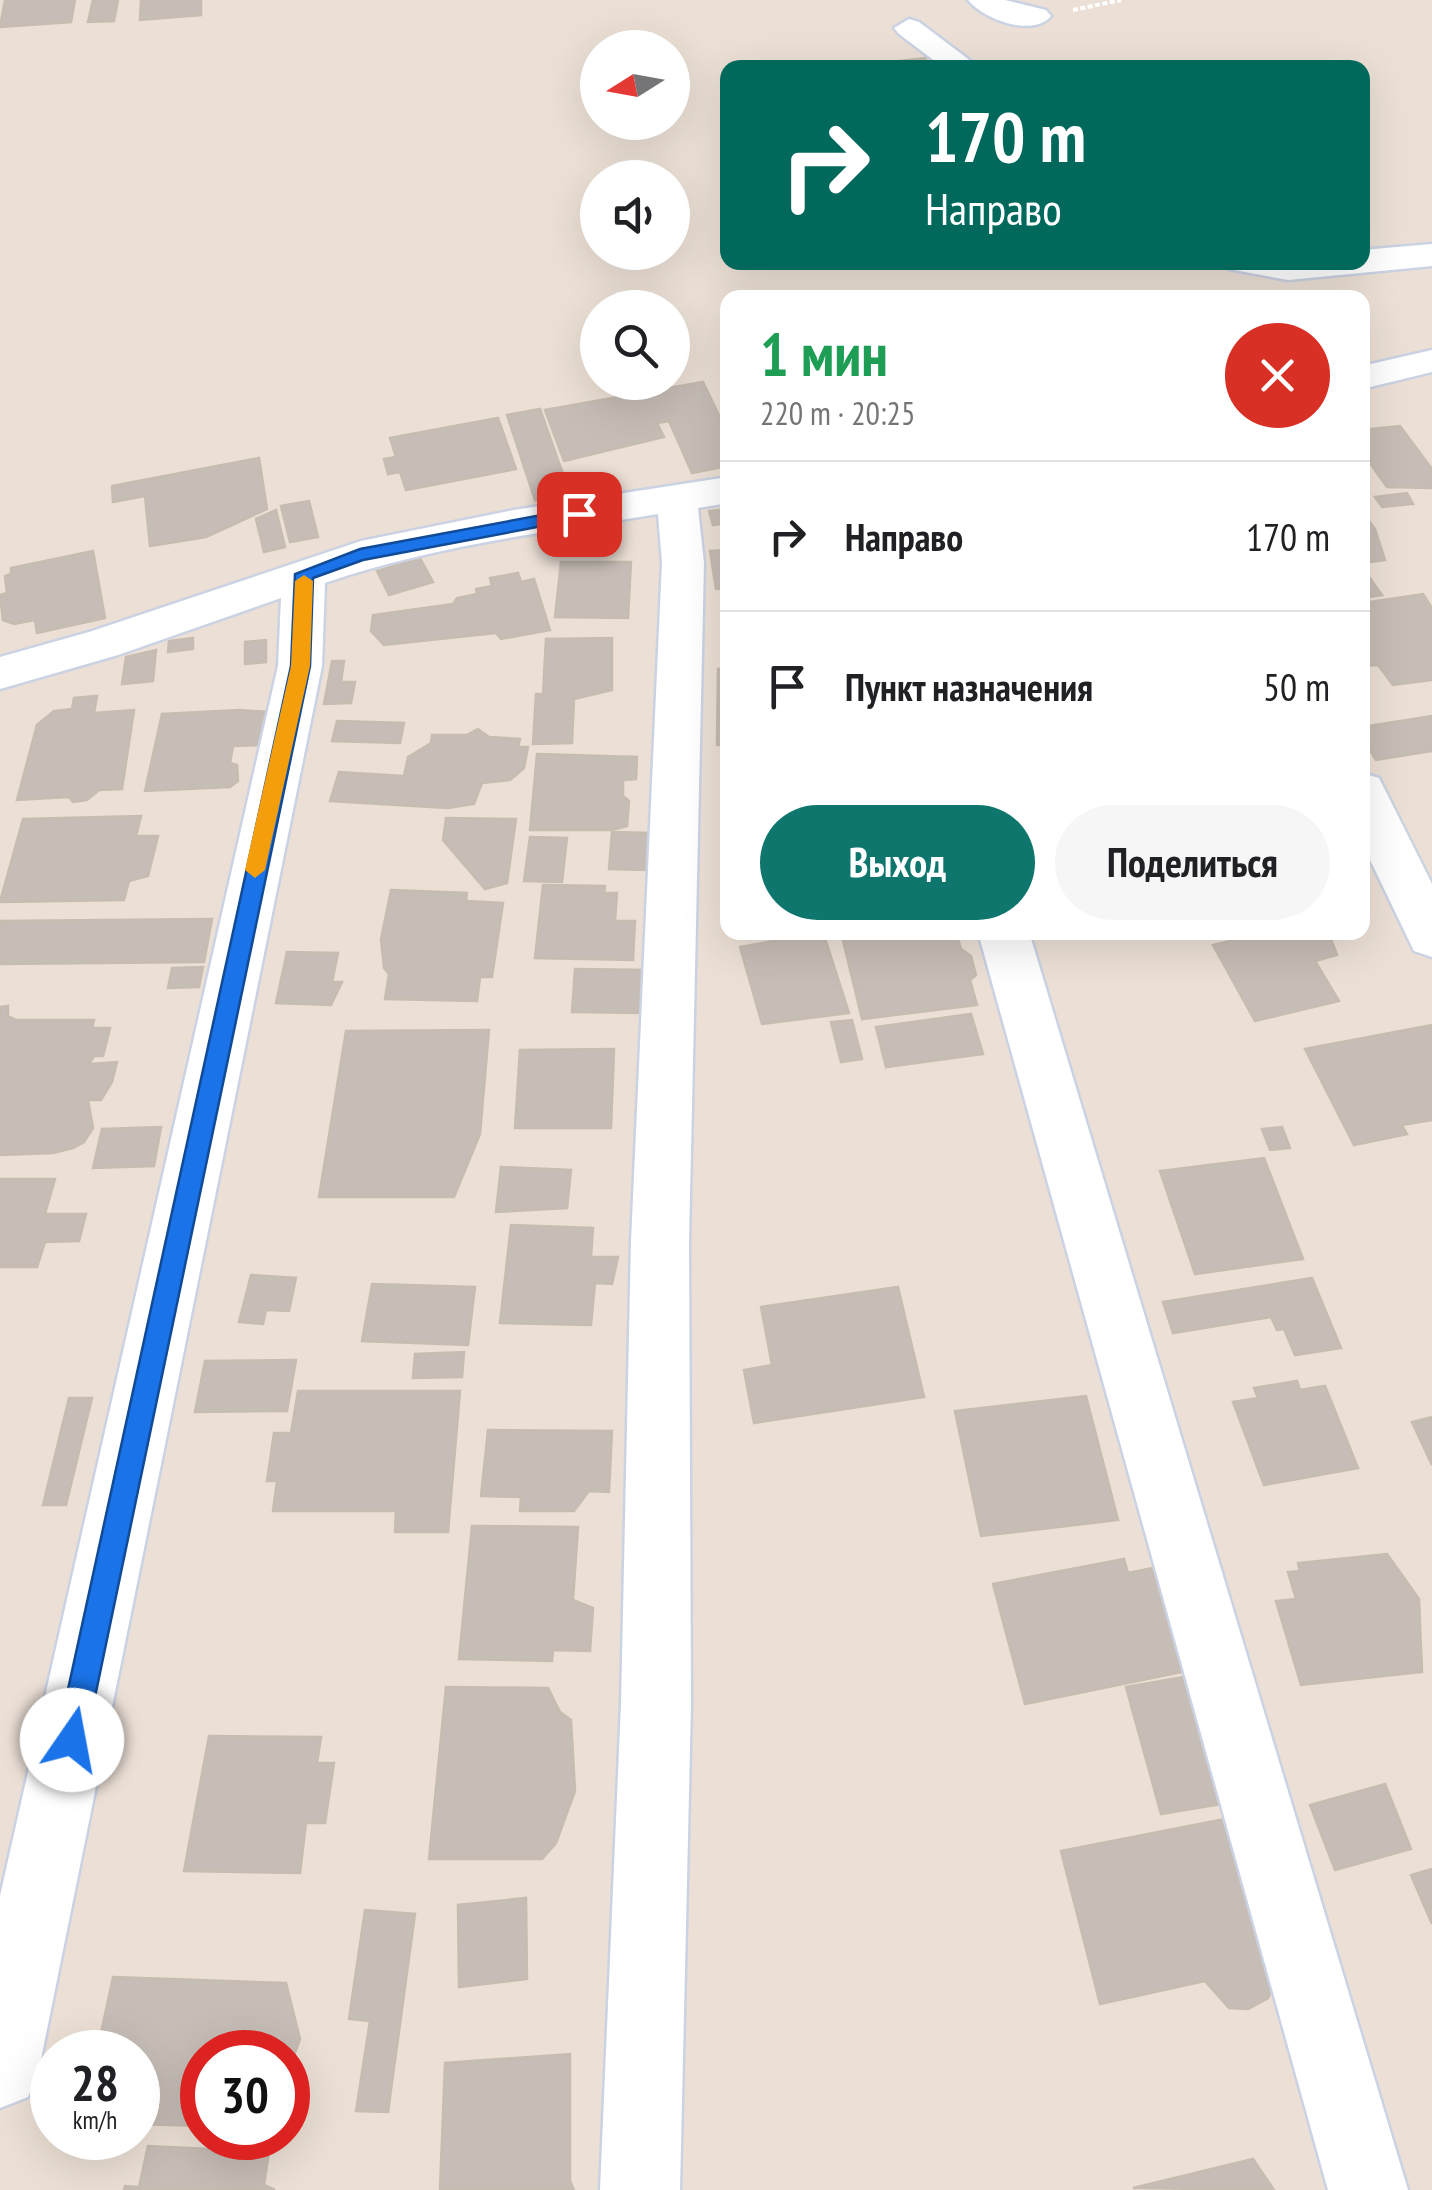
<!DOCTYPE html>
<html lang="ru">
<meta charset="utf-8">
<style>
:root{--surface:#fff;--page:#f6f6f6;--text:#202124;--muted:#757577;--line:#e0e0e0;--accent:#0f766e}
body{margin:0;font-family:"PT Sans Narrow",sans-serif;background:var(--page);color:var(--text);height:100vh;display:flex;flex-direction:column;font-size:38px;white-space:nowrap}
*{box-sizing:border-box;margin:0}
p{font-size:32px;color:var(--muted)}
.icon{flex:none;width:55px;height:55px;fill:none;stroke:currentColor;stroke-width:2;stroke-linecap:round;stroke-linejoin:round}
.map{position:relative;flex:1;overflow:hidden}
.details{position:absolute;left:720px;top:290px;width:650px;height:650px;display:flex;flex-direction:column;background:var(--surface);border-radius:20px;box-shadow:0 10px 40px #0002}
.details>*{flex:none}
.guide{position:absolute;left:720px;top:60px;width:650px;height:210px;border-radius:20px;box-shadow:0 10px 40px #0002;background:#00695c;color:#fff;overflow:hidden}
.needle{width:65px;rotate:259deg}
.buttons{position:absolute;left:580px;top:30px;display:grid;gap:20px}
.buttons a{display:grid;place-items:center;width:110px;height:110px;border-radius:50%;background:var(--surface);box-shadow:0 10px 40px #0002;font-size:50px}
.speed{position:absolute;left:30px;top:2030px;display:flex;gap:20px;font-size:50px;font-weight:700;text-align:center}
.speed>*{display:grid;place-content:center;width:130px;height:130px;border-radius:50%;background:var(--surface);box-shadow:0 10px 40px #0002;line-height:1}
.speed small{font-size:25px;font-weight:400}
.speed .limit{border:15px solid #d22;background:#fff;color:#111}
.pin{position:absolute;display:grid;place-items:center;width:85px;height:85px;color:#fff;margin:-42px;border-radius:20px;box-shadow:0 5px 15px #0006}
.me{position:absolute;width:110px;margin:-55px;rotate:12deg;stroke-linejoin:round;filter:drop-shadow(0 0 8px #0008)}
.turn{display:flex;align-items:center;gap:35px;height:210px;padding:0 40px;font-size:45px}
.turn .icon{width:130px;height:130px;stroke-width:2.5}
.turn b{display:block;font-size:70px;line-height:85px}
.round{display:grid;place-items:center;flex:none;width:105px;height:105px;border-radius:52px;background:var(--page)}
.head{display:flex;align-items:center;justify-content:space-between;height:170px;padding:0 40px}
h1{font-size:60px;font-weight:800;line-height:75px;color:#1e9e55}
.action{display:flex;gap:20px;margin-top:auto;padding:20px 40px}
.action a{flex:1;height:115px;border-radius:60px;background:var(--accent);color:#fff;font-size:40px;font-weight:800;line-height:115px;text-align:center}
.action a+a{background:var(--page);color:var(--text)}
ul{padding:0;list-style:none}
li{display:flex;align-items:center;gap:30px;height:150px;padding:0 40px;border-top:2px solid var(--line)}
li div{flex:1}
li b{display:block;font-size:38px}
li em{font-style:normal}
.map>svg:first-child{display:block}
.building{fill:#c6bdb6;stroke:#c6bcb0;stroke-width:2.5}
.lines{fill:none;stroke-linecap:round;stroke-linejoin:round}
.minor-casing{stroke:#cbd2e2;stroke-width:5}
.path{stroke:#fff;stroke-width:4;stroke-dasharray:5 2.5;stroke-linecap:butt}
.minor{fill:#fff;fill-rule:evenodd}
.route{fill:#1a73e8;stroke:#114b97;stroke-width:2.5}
.slow{fill:#f59e0b}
</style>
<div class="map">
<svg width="1432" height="2190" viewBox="0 0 1432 2190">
<rect width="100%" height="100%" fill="#ece0d6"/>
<g class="building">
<path d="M5 0H75L71 22 0 27Z"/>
<path d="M93 0H118L114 21 88 22Z"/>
<path d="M141 0H201V15L140 20Z"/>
<path d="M925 58 931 68 863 65Z"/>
<path d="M703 382 728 434V466L692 473 669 421 657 423 664 437 564 461 545 410Z"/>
<path d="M540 409 570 494 535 500 507 415Z"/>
<path d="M498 418 516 469 406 490 400 472 388 474 384 459 396 457 390 438Z"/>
<path d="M1400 426 1432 469V488L1387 487 1362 452V430Z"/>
<path d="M259 458 267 509 206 537 150 546 145 496 113 502 112 486Z"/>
<path d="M1407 493 1413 504 1382 507 1375 497Z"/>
<path d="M309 501 318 537 290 542 281 506Z"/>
<path d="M728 509V523L713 525 709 511Z"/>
<path d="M276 510 285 547 264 552 256 519Z"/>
<path d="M1362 512 1375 529 1385 560 1362 563Z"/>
<path d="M728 550V588L716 589 710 551Z"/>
<path d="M93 551 105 618 37 633 35 620 14 624 3 620 0 595 7 593 5 576 11 574V568Z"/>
<path d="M420 558 433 582 389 595 377 571Z"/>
<path d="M561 562H631L628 618 555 617Z"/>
<path d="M1362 567 1382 595 1362 598Z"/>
<path d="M518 573 521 582 534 579 550 630 501 639 496 633 384 645 371 631 373 615 453 604 457 598 477 594 476 589 492 586 490 578Z"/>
<path d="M1423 594 1432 608V680L1393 685 1378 665 1362 666V603Z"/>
<path d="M193 638V649L168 652 169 641Z"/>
<path d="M612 638V690L574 699 572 743 533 744 536 694H543L546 639Z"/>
<path d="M266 640V662L245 664V642Z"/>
<path d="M156 650 153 681 122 684 126 657Z"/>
<path d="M332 661H344L341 682H355L351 703 324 704Z"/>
<path d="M718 669H728V745H717Z"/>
<path d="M97 696 94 713 134 710 122 789 99 790 87 800 73 802 69 797 17 800 37 725 54 711 72 709 74 698Z"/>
<path d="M240 710 268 712 263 745 233 746 230 763 237 765 238 781 230 787 145 791 162 714Z"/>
<path d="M1432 716V751L1376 760 1362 738V727Z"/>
<path d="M337 721 404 723 400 743 332 741Z"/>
<path d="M478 729 489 737 520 739 518 747H528L524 768 510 780 482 783 474 804 448 808 330 801 339 772 404 776 408 757 431 743 432 735H467Z"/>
<path d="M537 754 637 757 636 779 623 780V796L629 801 627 826 612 830H530Z"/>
<path d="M141 816 136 836H158L148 876 129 881 124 900 0 902 23 819Z"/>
<path d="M446 818 516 819 507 883 485 889 443 840Z"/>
<path d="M612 832 649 833 647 870 609 869Z"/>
<path d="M530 837 567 838 562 882 524 881Z"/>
<path d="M543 885 605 886 604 893H617L615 921H635L633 960 535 958Z"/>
<path d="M391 890 467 893 466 901 503 903 492 977H480L477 1001 385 999 389 974 384 968 381 939Z"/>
<path d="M212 919 204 962 0 964V921Z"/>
<path d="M823 932 849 1013 762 1024 740 947Z"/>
<path d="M841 932H956L961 949 971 956 976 975 970 980 977 1005 862 1019Z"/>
<path d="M1267 932 1329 934 1337 955 1315 961 1339 1001 1255 1021 1213 945Z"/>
<path d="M287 952 338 953 332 982H342L331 1005 276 1003Z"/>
<path d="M203 967 199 987 168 988 172 968Z"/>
<path d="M575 969 648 970 646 1013 572 1012Z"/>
<path d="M8 1006V1016L16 1020H94L92 1028H110L103 1056H94L89 1064 117 1062 112 1082 101 1100H88L93 1128 84 1142 73 1148 53 1153 0 1155V1007Z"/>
<path d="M971 1014 983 1054 886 1067 876 1027Z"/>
<path d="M852 1020 862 1059 841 1062 831 1022Z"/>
<path d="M1432 1025V1120L1402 1125 1407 1134 1354 1145 1305 1049Z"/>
<path d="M489 1030 480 1134 454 1197H319L346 1031Z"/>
<path d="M614 1049 611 1128H515L520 1050Z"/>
<path d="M161 1127 154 1166 93 1168 102 1129Z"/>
<path d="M1282 1127 1290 1148 1270 1150 1262 1129Z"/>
<path d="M1264 1158 1303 1259 1195 1274 1160 1171Z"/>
<path d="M501 1167 571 1170 567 1208 496 1212Z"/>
<path d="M0 1179H55L45 1214H86L79 1241 45 1242 37 1267H0Z"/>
<path d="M511 1225 593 1228 591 1257H618L612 1284 595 1283 591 1325 500 1323Z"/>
<path d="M251 1275 296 1278 289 1311 266 1310 263 1324 239 1322Z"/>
<path d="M1312 1278 1341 1348 1295 1355 1284 1329 1277 1330 1271 1317 1173 1333 1163 1302Z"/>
<path d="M372 1284 475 1287 468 1345 362 1341Z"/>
<path d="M898 1287 924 1397 754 1423 744 1370 772 1365 761 1307Z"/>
<path d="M464 1352 462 1377 413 1378 415 1354Z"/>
<path d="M296 1360 287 1411 195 1412 205 1361Z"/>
<path d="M1297 1381 1300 1390 1325 1386 1358 1468 1264 1485 1233 1402 1258 1398 1254 1388Z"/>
<path d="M298 1391H460L448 1532H395L396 1511H273L277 1481H267L274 1433H291Z"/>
<path d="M1086 1396 1118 1520 981 1536 955 1411Z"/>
<path d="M69 1398H92L66 1505H43Z"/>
<path d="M1432 1417V1465L1412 1422Z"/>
<path d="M488 1430 612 1431 609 1492 589 1491 574 1511H520L521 1497 481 1496Z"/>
<path d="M472 1526 578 1527 573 1600 593 1608 590 1651 553 1650 552 1661 459 1659Z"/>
<path d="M1387 1554 1419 1599 1422 1672 1301 1685 1276 1601 1296 1599 1288 1572 1300 1571 1298 1563Z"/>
<path d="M1124 1559 1128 1573 1158 1567 1191 1670 1025 1704 993 1584Z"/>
<path d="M1190 1676 1227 1803 1161 1814 1126 1687Z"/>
<path d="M446 1687 548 1688 560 1712 571 1720 575 1791 556 1843 542 1859H429Z"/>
<path d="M209 1736 321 1737 317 1763H334L325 1823H306L300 1873 184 1871Z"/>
<path d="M1385 1784 1411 1849 1335 1870 1310 1805Z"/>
<path d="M1225 1819 1276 1978 1268 1998 1248 2009 1229 2008 1205 1981 1100 2004 1061 1851Z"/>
<path d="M1432 1869V1924L1411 1875Z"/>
<path d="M526 1898 527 1979 459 1987 458 1905Z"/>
<path d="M365 1910 415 1914 388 2112 356 2111 370 2021 349 2019Z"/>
<path d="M113 1977 286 1983 300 2039 288 2072V2052H202V2126L138 2124V2052H97Z"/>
<path d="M570 2054V2181L574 2190H440L445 2063Z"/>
<path d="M148 2146 269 2152 264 2185 275 2190H124L125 2186 139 2187Z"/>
<path d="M1253 2159 1274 2190 1133 2188Z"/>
</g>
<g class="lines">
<g class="minor-casing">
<g id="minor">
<path d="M968 0H1005L1046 10 1051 16C1033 38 983 19 968 0Z"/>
<path d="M909 19 919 22 980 68H944L899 34 894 28Z"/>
<path d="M1432 244V266L1288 280 1229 269 1224 262H1362V250Z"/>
<path d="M1432 350V372L1362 389V366Z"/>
<path d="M728 477V503L698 508 704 563 689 1241 691 1704 680 2190H600L621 1704 631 1241 662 563 658 514C547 532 432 546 325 583L322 666 39 2069 28 2097 0 2108V1896L278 666 281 598 118 655 0 689V657L89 632 361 541 514 510Z"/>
<path d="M1362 773 1379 778 1432 884V957L1414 951 1362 843Z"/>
<path d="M978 932H1029L1408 2190H1328Z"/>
</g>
</g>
<path class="path" d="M1073 10 1121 0"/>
<use href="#minor" class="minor"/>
</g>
<path class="route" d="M579 508 585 510V518L363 560 313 578 310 666 86 1740 82 1750 72 1754 61 1750 57 1740 291 666 295 574 360 549Z"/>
<path class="slow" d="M304 575 313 581 310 666 265 870 255 878 245 870 291 666 295 581Z"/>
</svg>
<div class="buttons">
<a><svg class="needle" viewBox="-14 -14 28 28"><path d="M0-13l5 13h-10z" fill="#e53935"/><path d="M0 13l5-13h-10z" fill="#757577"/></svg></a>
<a><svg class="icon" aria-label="sound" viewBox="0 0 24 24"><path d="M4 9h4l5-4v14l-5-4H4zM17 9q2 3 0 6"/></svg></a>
<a><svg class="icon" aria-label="search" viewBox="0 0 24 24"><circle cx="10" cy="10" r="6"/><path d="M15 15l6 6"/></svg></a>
</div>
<div class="speed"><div>28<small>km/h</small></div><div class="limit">30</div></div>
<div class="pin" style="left:579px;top:514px;background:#d93025"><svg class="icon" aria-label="arrive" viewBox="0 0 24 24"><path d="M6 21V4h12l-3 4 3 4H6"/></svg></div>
<svg class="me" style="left:72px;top:1740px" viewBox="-20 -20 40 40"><circle r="19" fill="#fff"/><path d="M0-13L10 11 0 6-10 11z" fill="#1a73e8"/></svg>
<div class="guide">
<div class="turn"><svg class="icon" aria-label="right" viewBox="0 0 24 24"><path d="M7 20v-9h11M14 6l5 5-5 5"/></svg><div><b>170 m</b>Направо</div></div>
</div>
<section class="details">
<div class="head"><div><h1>1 мин</h1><p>220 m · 20:25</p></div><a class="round" style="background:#d93025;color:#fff"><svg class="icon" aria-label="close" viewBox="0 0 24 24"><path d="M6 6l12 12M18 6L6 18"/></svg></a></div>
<ul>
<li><svg class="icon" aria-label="right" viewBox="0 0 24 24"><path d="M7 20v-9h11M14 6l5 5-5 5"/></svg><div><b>Направо</b></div><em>170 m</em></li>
<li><svg class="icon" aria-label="arrive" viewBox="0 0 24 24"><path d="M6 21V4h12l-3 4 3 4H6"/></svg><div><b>Пункт назначения</b></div><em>50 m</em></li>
</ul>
<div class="action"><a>Выход</a><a>Поделиться</a></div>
</section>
</div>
